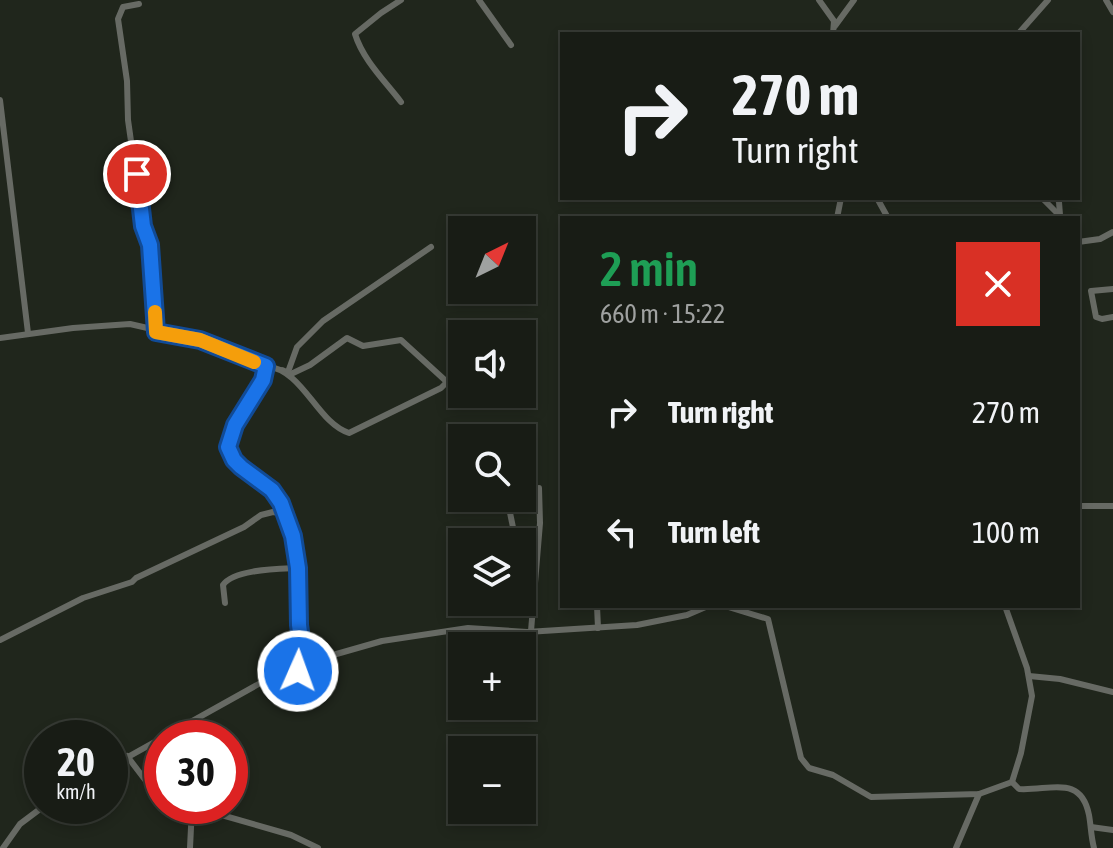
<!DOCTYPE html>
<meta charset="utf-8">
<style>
:root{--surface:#181c15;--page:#21251e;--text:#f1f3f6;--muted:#9fa1a0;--line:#363a34}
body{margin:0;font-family:"Asap Condensed",sans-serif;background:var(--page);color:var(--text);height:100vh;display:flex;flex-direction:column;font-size:30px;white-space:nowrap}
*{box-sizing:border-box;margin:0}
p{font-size:26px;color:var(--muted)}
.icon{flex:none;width:44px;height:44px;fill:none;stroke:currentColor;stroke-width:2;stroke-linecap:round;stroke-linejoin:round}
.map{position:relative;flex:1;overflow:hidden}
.details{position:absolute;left:560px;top:216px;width:520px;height:392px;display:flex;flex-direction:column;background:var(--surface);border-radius:0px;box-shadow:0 4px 12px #0003,0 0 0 2px var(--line)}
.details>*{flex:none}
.guide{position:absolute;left:560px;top:32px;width:520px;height:168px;border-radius:0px;box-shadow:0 4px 12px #0003,0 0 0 2px var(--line);background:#181c15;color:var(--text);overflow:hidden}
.needle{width:52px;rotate:43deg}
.tools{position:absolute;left:448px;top:216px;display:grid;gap:16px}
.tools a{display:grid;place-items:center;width:88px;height:88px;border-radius:0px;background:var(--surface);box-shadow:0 4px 12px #0003,0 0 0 2px var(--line);font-size:40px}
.speed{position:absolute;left:24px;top:720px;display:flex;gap:16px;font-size:40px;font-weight:700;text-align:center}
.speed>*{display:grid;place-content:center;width:104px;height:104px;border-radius:50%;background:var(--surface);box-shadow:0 4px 12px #0003,0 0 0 2px var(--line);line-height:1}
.speed small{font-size:20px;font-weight:400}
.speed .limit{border:12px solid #d22;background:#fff;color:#111}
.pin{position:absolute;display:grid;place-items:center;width:68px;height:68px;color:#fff;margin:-34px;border:4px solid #fff;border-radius:50%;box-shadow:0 2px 8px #0007}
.me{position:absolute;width:88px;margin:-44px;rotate:2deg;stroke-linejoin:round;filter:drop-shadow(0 0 6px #0008)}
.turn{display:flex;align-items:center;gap:28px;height:168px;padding:0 40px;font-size:36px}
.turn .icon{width:104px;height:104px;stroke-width:2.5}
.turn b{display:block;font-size:56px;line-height:68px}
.round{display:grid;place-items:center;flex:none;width:84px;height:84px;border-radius:0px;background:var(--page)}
.head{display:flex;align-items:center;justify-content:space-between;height:136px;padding:0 40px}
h1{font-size:48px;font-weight:600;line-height:60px;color:#1e9e55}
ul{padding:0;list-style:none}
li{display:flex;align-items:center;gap:24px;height:120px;padding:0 40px}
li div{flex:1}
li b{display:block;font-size:30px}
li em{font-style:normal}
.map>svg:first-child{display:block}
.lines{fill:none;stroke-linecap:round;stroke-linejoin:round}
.minor{stroke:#676a64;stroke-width:6}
.route-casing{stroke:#114b97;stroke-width:20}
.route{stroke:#1a73e8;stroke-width:14}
.slow{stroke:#f59e0b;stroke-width:14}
</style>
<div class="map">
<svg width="1113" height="848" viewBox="0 0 1113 848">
<rect width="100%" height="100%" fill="#20261c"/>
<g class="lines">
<g class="minor">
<path d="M401 0 381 13 355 34C363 60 385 81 401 102"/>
<path d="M479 0 511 45"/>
<path d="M819 0 834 21 833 34"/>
<path d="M1106 0 1113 12"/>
<path d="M139 4 123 7 118 19 127 81 128 120 143 226 150 245 156 332"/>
<path d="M835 26 854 0"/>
<path d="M1018 34 1048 0"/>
<path d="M0 100 28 333"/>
<path d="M877 198 888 218"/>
<path d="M1042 198 1060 216"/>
<path d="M1057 198 1059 202 1060 215"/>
<path d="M837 218 841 198"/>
<path d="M1078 242 1100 239 1113 232"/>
<path d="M1113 289 1091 291 1096 317 1102 319 1113 317"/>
<path d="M0 338 73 328 130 324 200 340 266 366C261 392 226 424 229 449 232 469 261 477 273 491 279 498 281 505 284 513 286 521 291 528 293 536 300 564 297 594 299 622 300 640 303 653 298 671"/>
<path d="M266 366C304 370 316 422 349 433L441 388 447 382 401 340 363 346 347 338 310 365 291 374 282 370"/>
<path d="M288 372 297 347 323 321 431 247"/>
<path d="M507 498 516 542"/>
<path d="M1078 506H1113"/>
<path d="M225 603 223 585C234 569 279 569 298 568"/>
<path d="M597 606 598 628"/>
<path d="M725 606 768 619 801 758 809 768 833 775 871 797 979 794 1012 782"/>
<path d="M1005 606 1027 668 1032 696 1021 753 1012 782"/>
<path d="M531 631 540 523 539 488"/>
<path d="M0 640 83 598 132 582 136 578 244 527 261 515 273 512 284 514"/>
<path d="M1029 676 1060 679 1113 692"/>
<path d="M127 756 146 781 162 792"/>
<path d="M110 767 264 681 298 671 333 655 382 641 468 628 527 632 637 625 687 615 708 606"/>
<path d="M1012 782 1019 789C1050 791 1081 774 1089 815 1091 826 1091 837 1094 848"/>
<path d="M190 806 291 835 318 848"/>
<path d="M1091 827 1113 830"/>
<path d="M3 848 20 824 44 806"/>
<path d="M190 848 192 807"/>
<path d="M956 848 979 794"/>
</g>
</g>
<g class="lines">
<g class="route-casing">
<path id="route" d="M137 174 143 226 150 245 156 332 200 340 266 366 263 380 235 425 228 447 234 460 241 467 272 490 281 503 293 536 298 568 299 625 303 653 298 671"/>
</g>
<use href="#route" class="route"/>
<path class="slow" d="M155 312 156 332 200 340 254 362"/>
</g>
</svg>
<div class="tools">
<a><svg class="needle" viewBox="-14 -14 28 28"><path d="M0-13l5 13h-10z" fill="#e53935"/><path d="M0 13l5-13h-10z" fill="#9fa1a0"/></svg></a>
<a><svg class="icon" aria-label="sound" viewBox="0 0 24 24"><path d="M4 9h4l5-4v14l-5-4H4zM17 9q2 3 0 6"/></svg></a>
<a><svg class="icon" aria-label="search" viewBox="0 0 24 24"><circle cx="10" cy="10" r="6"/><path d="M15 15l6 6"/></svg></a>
<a><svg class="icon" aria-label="layers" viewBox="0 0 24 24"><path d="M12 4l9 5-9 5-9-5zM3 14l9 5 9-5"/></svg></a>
<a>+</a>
<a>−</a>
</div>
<div class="speed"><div>20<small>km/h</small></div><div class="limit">30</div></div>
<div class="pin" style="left:137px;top:174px;background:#d93025"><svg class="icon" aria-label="arrive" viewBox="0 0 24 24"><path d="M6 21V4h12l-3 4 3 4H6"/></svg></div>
<svg class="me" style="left:298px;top:671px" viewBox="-20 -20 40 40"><circle r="17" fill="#1a73e8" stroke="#fff" stroke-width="3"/><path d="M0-11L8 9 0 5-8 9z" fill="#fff"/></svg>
<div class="guide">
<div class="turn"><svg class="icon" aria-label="right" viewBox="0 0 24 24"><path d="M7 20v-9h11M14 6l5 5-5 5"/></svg><div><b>270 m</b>Turn right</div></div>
</div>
<section class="details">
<div class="head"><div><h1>2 min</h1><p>660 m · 15:22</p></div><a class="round" style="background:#d93025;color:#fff"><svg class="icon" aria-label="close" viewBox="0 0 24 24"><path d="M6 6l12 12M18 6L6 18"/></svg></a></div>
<ul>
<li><svg class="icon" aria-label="right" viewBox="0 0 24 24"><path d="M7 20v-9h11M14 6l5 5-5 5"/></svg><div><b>Turn right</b></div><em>270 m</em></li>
<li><svg class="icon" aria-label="left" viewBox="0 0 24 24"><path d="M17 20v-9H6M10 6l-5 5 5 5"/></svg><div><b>Turn left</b></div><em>100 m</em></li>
</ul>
</section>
</div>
